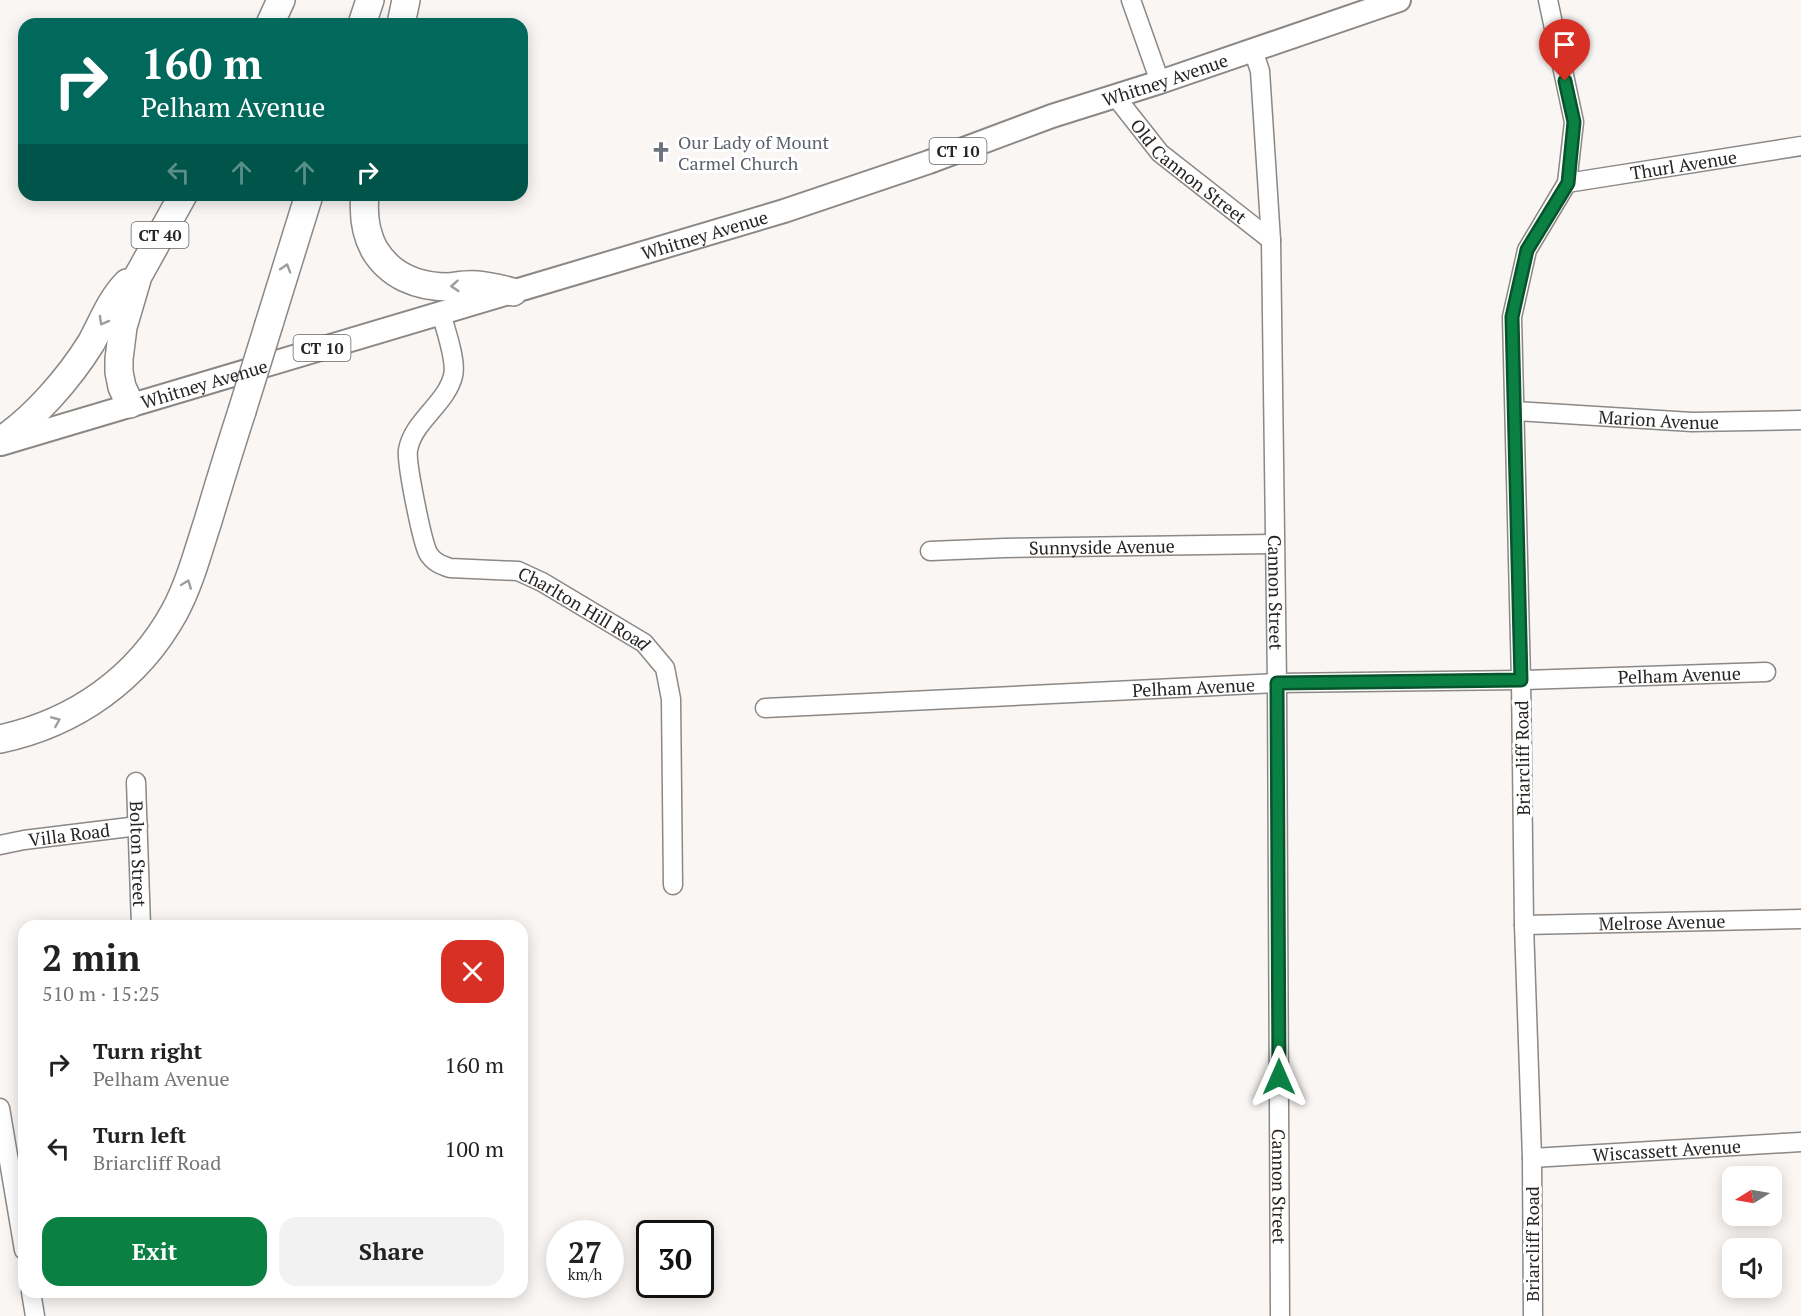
<!DOCTYPE html>
<meta charset="utf-8">
<style>
:root{--surface:#fff;--page:#f2f2f2;--text:#222;--muted:#767676;--accent:#0b8043}
body{margin:0;font-family:"PT Serif",serif;background:var(--page);color:var(--text);height:100vh;display:flex;flex-direction:column;font-size:22px;white-space:nowrap}
*{box-sizing:border-box;margin:0}
p{font-size:20px;color:var(--muted)}
.icon{flex:none;width:33px;height:33px;fill:none;stroke:currentColor;stroke-width:2;stroke-linecap:round;stroke-linejoin:round}
.map{position:relative;flex:1;overflow:hidden}
.panel{position:absolute;left:18px;top:920px;width:510px;height:378px;display:flex;flex-direction:column;background:var(--surface);border-radius:18px;box-shadow:0 3px 15px #0003}
.panel>*{flex:none}
.banner{position:absolute;left:18px;top:18px;width:510px;height:183px;border-radius:18px;box-shadow:0 3px 15px #0003;background:#00695c;color:#fff;overflow:hidden}
.needle{width:39px;rotate:259deg}
.controls{position:absolute;left:1722px;top:1166px;display:grid;gap:12px}
.controls a{display:grid;place-items:center;width:60px;height:60px;border-radius:12px;background:var(--surface);box-shadow:0 3px 15px #0003;font-size:30px}
.speed{position:absolute;left:546px;top:1220px;display:flex;gap:12px;font-size:30px;font-weight:700;text-align:center}
.speed>*{display:grid;place-content:center;width:78px;height:78px;border-radius:50%;background:var(--surface);box-shadow:0 3px 15px #0003;line-height:1}
.speed small{font-size:15px;font-weight:400}
.speed .limit{border:3px solid #111;border-radius:9px;background:#fff;color:#111}
.pin{position:absolute;display:grid;place-items:center;width:51px;height:51px;color:#fff;margin:-62px -26px;border-radius:50% 50% 50% 0;rotate:-45deg;box-shadow:0 0 6px #0007}
.pin .icon{rotate:45deg}
.me{position:absolute;width:66px;margin:-33px;rotate:0deg;stroke-linejoin:round;filter:drop-shadow(0 0 4px #0008)}
.turn{display:flex;align-items:center;gap:21px;height:126px;padding:0 24px;font-size:27px}
.turn .icon{width:78px;height:78px;stroke-width:2.5}
.turn b{display:block;font-size:42px;line-height:51px}
.lanes{display:flex;align-items:center;height:57px;padding:0 24px;background:#0003;justify-content:center;gap:30px;direction:ltr}
.lanes .off{opacity:.35}
.round{display:grid;place-items:center;flex:none;width:63px;height:63px;border-radius:18px;background:var(--page)}
.head{display:flex;align-items:center;justify-content:space-between;height:102px;padding:0 24px}
h1{font-size:36px;font-weight:700;line-height:45px}
.button{display:flex;gap:12px;margin-top:auto;padding:12px 24px}
.button a{flex:1;height:69px;border-radius:18px;background:var(--accent);color:#fff;font-size:24px;font-weight:700;line-height:69px;text-align:center}
.button a+a{background:var(--page);color:var(--text)}
ul{padding:0;list-style:none}
li{display:flex;align-items:center;gap:18px;height:84px;padding:0 24px}
li div{flex:1}
li b{display:block;font-size:22px}
li em{font-style:normal}
.map>svg:first-child{display:block}
.lines{fill:none;stroke-linecap:round;stroke-linejoin:round}
.minor-casing{stroke:#8b8886;stroke-width:21}
.major-casing{stroke:#8b8886;stroke-width:26}
.highway-casing{stroke:#8b8886;stroke-width:30}
.minor{stroke:#fff;stroke-width:18}
.major{stroke:#fff;stroke-width:22}
.highway{stroke:#fff;stroke-width:27}
.highway-bridge-casing{stroke:#8b8886;stroke-width:30;stroke-linecap:butt}
.highway-bridge{stroke:#fff;stroke-width:27}
.oneway{stroke:#9d9d9c}
.route-casing{stroke:#07532c;stroke-width:15}
.route{stroke:#0b8043;stroke-width:10}
.labels{text-anchor:middle;dominant-baseline:central;stroke-width:6;stroke-linejoin:round;paint-order:stroke}
.shield{fill:#fff;stroke:#676666;stroke-width:1.5}
.shield-label{font-size:16px;font-weight:bold;fill:#262524}
.street-label{font-size:18px;fill:#262524;stroke:#fff}
.worship-label{font-size:18px;fill:#5b616d;stroke:#fff;text-anchor:start}
</style>
<div class="map">
<svg width="1801" height="1316" viewBox="0 0 1801 1316">
<rect width="100%" height="100%" fill="#f9f6f4"/>
<g class="lines">
<g class="minor-casing">
<g id="minor">
<path d="M1131 0 1160 82"/>
<path id="s1" d="M1253 50 1260 71 1271 240 1277 683 1280 1316"/>
<path id="s2" d="M1115 96 1160 153 1271 240"/>
<path id="s3" d="M1567 183 1801 146"/>
<path id="s4" d="M441 313C445 328 457 361 453 376 446 404 413 421 408 450 406 463 422 541 428 553 433 562 441 565 450 568L518 571 542 582 644 643 665 668 671 699 673 885"/>
<path id="s5" d="M1515 411 1692 422 1801 420"/>
<path id="s6" d="M930 551 1004 548 1274 544"/>
<path id="s7" d="M765 708 1277 683 1521 680 1766 672"/>
<path id="s8" d="M136 782 141 926"/>
<path id="s9" d="M0 845 24 840 138 826"/>
<path id="s10" d="M1524 925 1801 919"/>
<path d="M0 1108 24 1250"/>
<path id="s11" d="M1532 1158 1801 1142"/>
<path d="M31 1292 35 1316"/>
<path d="M1533 1316 1532 1158 1524 925 1521 680 1512 317 1527 250 1567 183 1574 122 1548 0"/>
</g>
</g>
<g class="major-casing">
<g id="major">
<path id="s12" d="M1 444 784 211 929 162 1052 116 1160 82 1399 0"/>
</g>
</g>
<g class="highway-casing">
<g id="highway">
<path d="M270 24 281 0"/>
<path d="M362 24 370 0"/>
<path d="M401 24 406 0"/>
<path d="M365 195C363 214 365 232 374 249 390 276 418 287 449 287 458 286 467 284 477 285 489 286 501 289 513 292"/>
<path d="M269 324 309 195"/>
<path d="M130 404 122 387 119 372V359L123 327 138 276 183 195"/>
<path d="M0 441C34 419 70 377 91 343 102 323 111 299 127 283"/>
<path d="M0 739C75 723 138 679 175 611 190 583 198 551 208 521 219 484 230 448 242 411"/>
</g>
</g>
<use href="#minor" class="minor"/>
<use href="#major" class="major"/>
<use href="#highway" class="highway"/>
<g class="highway-bridge-casing">
<path id="highway-bridge" d="M242 411 269 324"/>
</g>
<use href="#highway-bridge" class="highway-bridge"/>
</g>
<defs><path id="oneway-chevron" d="M-2-3.5L2.5 0L-2 3.5" fill="none" stroke-width="1.6" stroke-linecap="round" stroke-linejoin="round" transform="scale(1.5)"/></defs>
<g class="oneway">
<use href="#oneway-chevron" transform="translate(286 268) rotate(-73)"/>
<use href="#oneway-chevron" transform="translate(455 286) rotate(176)"/>
<use href="#oneway-chevron" transform="translate(103 321) rotate(119)"/>
<use href="#oneway-chevron" transform="translate(187 584) rotate(-69)"/>
<use href="#oneway-chevron" transform="translate(56 721) rotate(-23)"/>
</g>
<g class="lines">
<g class="route-casing">
<path id="route" d="M1279 1077 1277 683 1521 680 1512 317 1527 250 1568 183 1574 122 1565 81"/>
</g>
<use href="#route" class="route"/>
</g>
<defs>
<g id="church-bare" transform="scale(1.62)"><path d="M-1.2-6h2.4v3.5h3.3v2.4h-3.3V6h-2.4V-.1h-3.3v-2.4h3.3Z" fill="#6b7280" stroke="#fff" stroke-width="2.5" paint-order="stroke"/></g>
</defs>
<g fill-rule="evenodd">
<use href="#church-bare" x="661" y="152"/>
</g>
<g class="labels">
<g class="shield">
<rect x="929.5" y="138" width="57" height="26" rx="4.5"/>
<rect x="131.5" y="222" width="57" height="26" rx="4.5"/>
<rect x="293.5" y="335" width="57" height="26" rx="4.5"/>
</g>
<g class="shield-label">
<text x="958" y="151">CT 10</text>
<text x="160" y="235">CT 40</text>
<text x="322" y="348">CT 10</text>
</g>
<g class="street-label">
<text stroke="none"><textPath href="#s12" startOffset="1220">Whitney Avenue</textPath></text>
<text stroke="none"><textPath href="#s3" startOffset="118">Thurl Avenue</textPath></text>
<text stroke="none"><textPath href="#s2" startOffset="106">Old Cannon Street</textPath></text>
<text stroke="none"><textPath href="#s12" startOffset="734">Whitney Avenue</textPath></text>
<text stroke="none"><textPath href="#s12" startOffset="212">Whitney Avenue</textPath></text>
<text stroke="none"><textPath href="#s5" startOffset="144">Marion Avenue</textPath></text>
<text stroke="none"><textPath href="#s6" startOffset="172">Sunnyside Avenue</textPath></text>
<text stroke="none"><textPath href="#s1" startOffset="544">Cannon Street</textPath></text>
<text stroke="none"><textPath href="#s4" startOffset="429">Charlton Hill Road</textPath></text>
<text stroke="none"><textPath href="#s7" startOffset="915">Pelham Avenue</textPath></text>
<text stroke="none"><textPath href="#s7" startOffset="429">Pelham Avenue</textPath></text>
<text transform="translate(1522 758) rotate(-91)">Briarcliff Road</text>
<text stroke="none"><textPath href="#s9" startOffset="70">Villa Road</textPath></text>
<text stroke="none"><textPath href="#s8" startOffset="72">Bolton Street</textPath></text>
<text stroke="none"><textPath href="#s10" startOffset="138">Melrose Avenue</textPath></text>
<text stroke="none"><textPath href="#s11" startOffset="135">Wiscassett Avenue</textPath></text>
<text stroke="none"><textPath href="#s1" startOffset="1138">Cannon Street</textPath></text>
<text transform="translate(1532 1244) rotate(-90)">Briarcliff Road</text>
</g>
<g class="worship-label">
<text x="678" y="142">Our Lady of Mount<tspan x="678" dy="21">Carmel Church</tspan></text>
</g>
</g>
</svg>
<div class="controls">
<a><svg class="needle" viewBox="-14 -14 28 28"><path d="M0-13l5 13h-10z" fill="#e53935"/><path d="M0 13l5-13h-10z" fill="#767676"/></svg></a>
<a><svg class="icon" aria-label="sound" viewBox="0 0 24 24"><path d="M4 9h4l5-4v14l-5-4H4zM17 9q2 3 0 6"/></svg></a>
</div>
<div class="speed"><div>27<small>km/h</small></div><div class="limit">30</div></div>
<div class="pin" style="left:1565px;top:81px;background:#d93025"><svg class="icon" aria-label="arrive" viewBox="0 0 24 24"><path d="M6 21V4h12l-3 4 3 4H6"/></svg></div>
<svg class="me" style="left:1279px;top:1077px" viewBox="-20 -20 40 40"><path d="M0-17L14 15 0 8-14 15z" fill="#0b8043" stroke="#fff" stroke-width="4"/></svg>
<div class="banner">
<div class="turn"><svg class="icon" aria-label="right" viewBox="0 0 24 24"><path d="M7 20v-9h11M14 6l5 5-5 5"/></svg><div><b>160 m</b>Pelham Avenue</div></div>
<div class="lanes"><svg class="icon off" aria-label="left" viewBox="0 0 24 24"><path d="M17 20v-9H6M10 6l-5 5 5 5"/></svg><svg class="icon off" aria-label="ahead" viewBox="0 0 24 24"><path d="M12 20V5M6 11l6-6 6 6"/></svg><svg class="icon off" aria-label="ahead" viewBox="0 0 24 24"><path d="M12 20V5M6 11l6-6 6 6"/></svg><svg class="icon" aria-label="right" viewBox="0 0 24 24"><path d="M7 20v-9h11M14 6l5 5-5 5"/></svg></div>
</div>
<section class="panel">
<div class="head"><div><h1>2 min</h1><p>510 m · 15:25</p></div><a class="round" style="background:#d93025;color:#fff"><svg class="icon" aria-label="close" viewBox="0 0 24 24"><path d="M6 6l12 12M18 6L6 18"/></svg></a></div>
<ul>
<li><svg class="icon" aria-label="right" viewBox="0 0 24 24"><path d="M7 20v-9h11M14 6l5 5-5 5"/></svg><div><b>Turn right</b><p>Pelham Avenue</p></div><em>160 m</em></li>
<li><svg class="icon" aria-label="left" viewBox="0 0 24 24"><path d="M17 20v-9H6M10 6l-5 5 5 5"/></svg><div><b>Turn left</b><p>Briarcliff Road</p></div><em>100 m</em></li>
</ul>
<div class="button"><a>Exit</a><a>Share</a></div>
</section>
</div>
